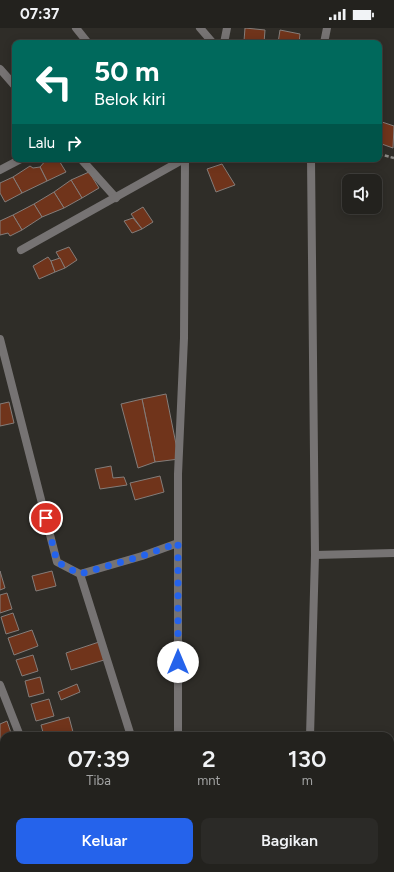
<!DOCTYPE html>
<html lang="id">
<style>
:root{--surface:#23221e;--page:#2b2a27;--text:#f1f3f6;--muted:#a3a4a4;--line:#403f3c;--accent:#2563eb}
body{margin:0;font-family:Figtree,sans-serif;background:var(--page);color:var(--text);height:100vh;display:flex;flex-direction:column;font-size:15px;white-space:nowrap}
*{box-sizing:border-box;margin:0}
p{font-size:13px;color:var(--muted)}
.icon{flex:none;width:22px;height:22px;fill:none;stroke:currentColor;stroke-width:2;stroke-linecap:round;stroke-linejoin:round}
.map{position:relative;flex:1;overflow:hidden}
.side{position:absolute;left:0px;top:704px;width:394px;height:140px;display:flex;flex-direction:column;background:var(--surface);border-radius:12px 12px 0 0;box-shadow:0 2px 10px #0003,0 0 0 1px var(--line)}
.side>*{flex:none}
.banner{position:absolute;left:12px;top:12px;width:370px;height:122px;border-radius:8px;box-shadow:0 2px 10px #0003,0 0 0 1px var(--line);background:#00695c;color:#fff;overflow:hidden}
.tools{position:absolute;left:342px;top:146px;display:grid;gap:8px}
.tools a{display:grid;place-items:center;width:40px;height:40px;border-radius:8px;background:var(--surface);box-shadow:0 2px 10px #0003,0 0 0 1px var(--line);font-size:20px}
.pin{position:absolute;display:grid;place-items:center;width:34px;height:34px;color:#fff;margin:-17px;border:2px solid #fff;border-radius:50%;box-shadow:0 1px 4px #0007}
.me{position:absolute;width:44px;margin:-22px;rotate:0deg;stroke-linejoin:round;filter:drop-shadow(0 0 3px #0008)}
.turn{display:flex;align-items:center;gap:14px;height:84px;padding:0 16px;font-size:18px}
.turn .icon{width:52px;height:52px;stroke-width:2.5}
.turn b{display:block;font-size:28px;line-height:34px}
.then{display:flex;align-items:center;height:38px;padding:0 16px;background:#0003;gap:8px;font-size:15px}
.eta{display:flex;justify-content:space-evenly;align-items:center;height:68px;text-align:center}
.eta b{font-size:24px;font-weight:600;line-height:28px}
.cta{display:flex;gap:8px;margin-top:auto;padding:8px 16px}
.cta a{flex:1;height:46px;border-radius:8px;background:var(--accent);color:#fff;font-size:16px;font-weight:600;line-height:46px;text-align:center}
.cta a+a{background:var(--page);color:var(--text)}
.status{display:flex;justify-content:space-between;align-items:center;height:28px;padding:0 20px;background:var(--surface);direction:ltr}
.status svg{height:11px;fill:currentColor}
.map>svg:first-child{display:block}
.building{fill:#70341b;stroke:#847d7a}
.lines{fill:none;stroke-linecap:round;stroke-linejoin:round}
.path{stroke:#8d8b87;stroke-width:2.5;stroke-dasharray:4 2;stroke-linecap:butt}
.street{stroke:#767373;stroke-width:8}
.route{stroke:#2563eb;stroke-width:7;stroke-dasharray:0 12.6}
</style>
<div class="status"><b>07:37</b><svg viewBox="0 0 49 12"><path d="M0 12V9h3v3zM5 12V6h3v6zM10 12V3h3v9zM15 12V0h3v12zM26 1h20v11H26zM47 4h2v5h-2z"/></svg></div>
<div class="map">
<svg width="394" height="844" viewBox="0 0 394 844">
<rect width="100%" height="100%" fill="#2f2d28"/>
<g class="building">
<path d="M245 0 265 2 264 15 244 13Z"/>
<path d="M280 2 300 6 299 15H278Z"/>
<path d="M379 93 394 98 393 120 379 115Z"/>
<path d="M47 131H58L66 144 47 153 40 139Z"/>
<path d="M222 136 235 157 216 164 207 141Z"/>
<path d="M30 138 33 140 40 139 47 153 22 165 13 149Z"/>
<path d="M89 144 99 160 82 170 71 152Z"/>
<path d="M13 149 22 165 5 174 0 165V155Z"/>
<path d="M71 152 82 170 64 180 54 164Z"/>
<path d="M54 164 64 180 42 189 34 176Z"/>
<path d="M34 176 42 189 22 202 13 187Z"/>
<path d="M143 179 153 194 142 201 131 186Z"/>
<path d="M13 187 22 202 10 208 8 205 0 207V193Z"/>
<path d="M133 190 142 201 132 205 124 193Z"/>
<path d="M69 219 77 232 65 240 56 224Z"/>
<path d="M48 229 51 233 55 244 39 251 33 238Z"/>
<path d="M60 230 65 240 55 244 51 233Z"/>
<path d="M166 366 179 431 155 434 142 371Z"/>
<path d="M142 371 155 434 138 440 121 376Z"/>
<path d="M9 374 14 395 0 398V376Z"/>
<path d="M111 438 113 450 124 449 127 457 100 461 95 441Z"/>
<path d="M160 448 164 464 135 472 130 455Z"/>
<path d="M0 543 5 560 0 562Z"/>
<path d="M52 543 56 558 36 563 32 548Z"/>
<path d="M7 565 12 581 0 585V567Z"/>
<path d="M13 585 19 602 6 606 1 589Z"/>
<path d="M32 602 38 618 14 627 8 610Z"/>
<path d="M99 614 104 632 71 642 66 625Z"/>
<path d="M33 627 38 643 22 648 16 632Z"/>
<path d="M40 649 44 665 29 669 25 653Z"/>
<path d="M77 656 80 664 61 672 58 664Z"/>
<path d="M49 671 54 688 36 693 31 676Z"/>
<path d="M69 689 73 704 61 708H44L41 697Z"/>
<path d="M7 693 12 708H4V714L0 715V696Z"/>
<path d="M4 719V737H2L0 720Z"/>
</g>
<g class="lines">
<g class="path">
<path d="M379 126 394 130"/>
<path d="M390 822H394"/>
<path d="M333 844V840"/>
</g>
<g class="street">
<path d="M76 0 88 15"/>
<path d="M200 0 213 15"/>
<path d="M224 15 227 0"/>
<path d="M324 15 327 0"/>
<path d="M0 41 15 58"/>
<path d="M81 131 116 170"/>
<path d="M0 142 21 131"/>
<path d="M21 222 184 131"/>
<path d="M0 311 57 534 80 546 131 708"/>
<path d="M315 527 394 525"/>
<path d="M80 546 142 528 178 515"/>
<path d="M0 657 20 708"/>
<path d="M178 708V446L184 310 185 131"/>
<path d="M310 708 315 527 311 131"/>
<path d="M0 809H4"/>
<path d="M36 844 39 840"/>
<path d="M303 844 304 840"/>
</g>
</g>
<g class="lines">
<path class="route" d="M46 490 57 534 80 546 142 528 178 515V634"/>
</g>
</svg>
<div class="tools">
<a><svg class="icon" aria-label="sound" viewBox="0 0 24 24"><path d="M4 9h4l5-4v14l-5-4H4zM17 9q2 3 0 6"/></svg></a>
</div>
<div class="pin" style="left:46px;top:490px;background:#d93025"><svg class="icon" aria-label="arrive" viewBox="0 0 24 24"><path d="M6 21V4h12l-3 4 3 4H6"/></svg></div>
<svg class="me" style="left:178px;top:634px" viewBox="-20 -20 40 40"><circle r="19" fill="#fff"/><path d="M0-13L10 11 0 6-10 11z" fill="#2563eb"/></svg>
<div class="banner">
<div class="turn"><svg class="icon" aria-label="left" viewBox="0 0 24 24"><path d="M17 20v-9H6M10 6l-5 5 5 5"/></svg><div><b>50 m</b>Belok kiri</div></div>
<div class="then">Lalu<svg class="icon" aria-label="right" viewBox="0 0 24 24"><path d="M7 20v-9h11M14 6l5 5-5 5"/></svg></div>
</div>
<section class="side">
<div class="eta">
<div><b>07:39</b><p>Tiba</p></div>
<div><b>2</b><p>mnt</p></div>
<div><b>130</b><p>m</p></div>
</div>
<div class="cta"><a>Keluar</a><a>Bagikan</a></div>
</section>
</div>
